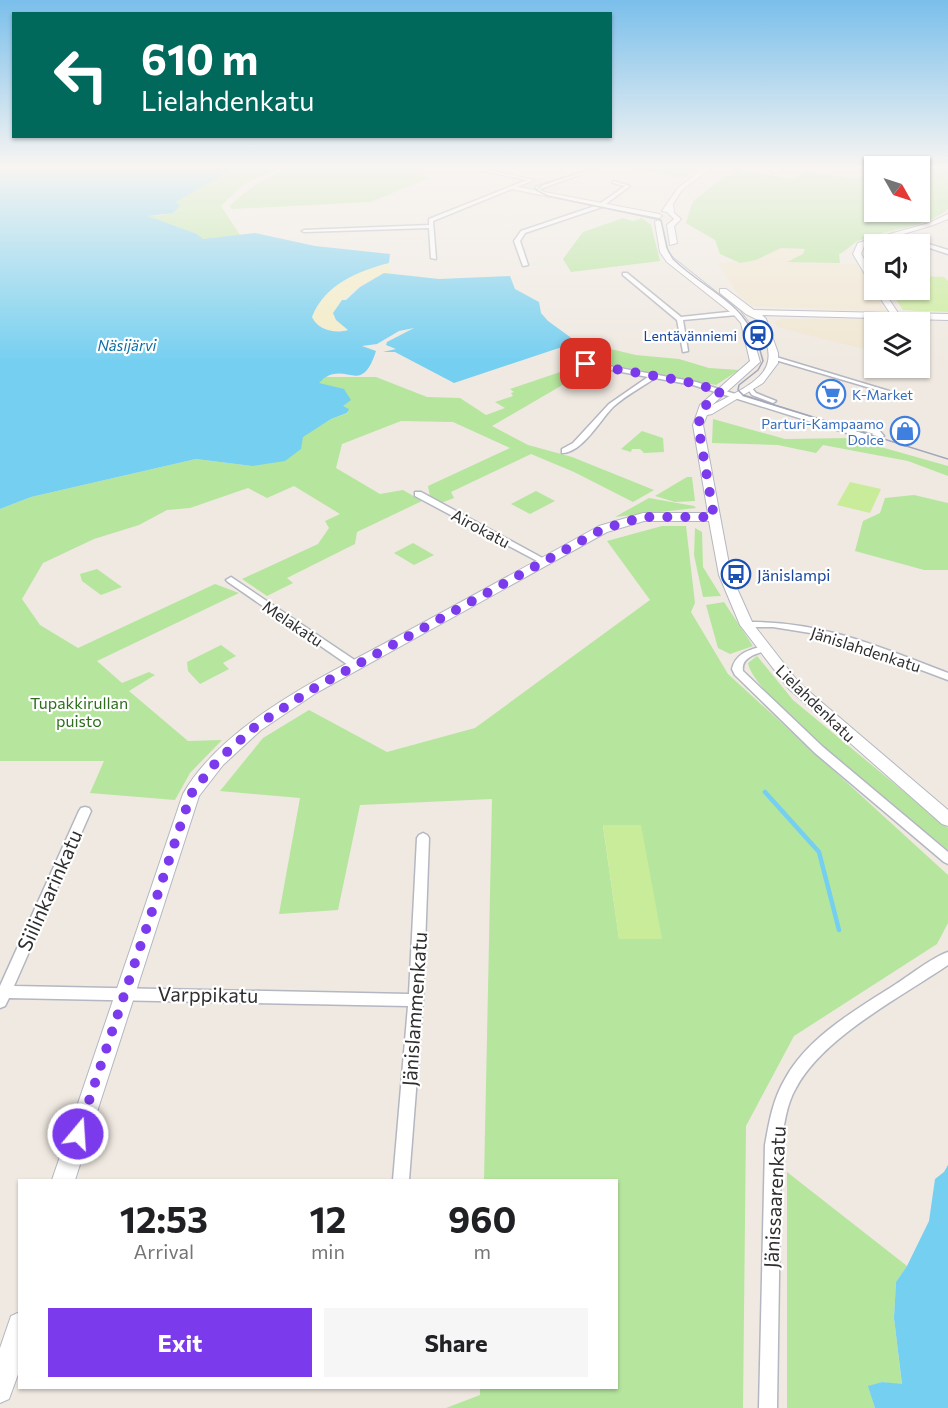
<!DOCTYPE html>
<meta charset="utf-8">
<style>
:root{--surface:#fff;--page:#f6f6f6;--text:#202124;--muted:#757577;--accent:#7c3aed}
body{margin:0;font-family:Commissioner,sans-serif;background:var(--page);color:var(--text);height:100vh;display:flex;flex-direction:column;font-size:22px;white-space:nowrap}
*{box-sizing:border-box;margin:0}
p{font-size:20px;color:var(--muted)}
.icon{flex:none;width:33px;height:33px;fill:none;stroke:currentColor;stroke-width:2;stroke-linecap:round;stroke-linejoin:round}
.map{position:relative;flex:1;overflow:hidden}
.side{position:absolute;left:18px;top:1179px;width:600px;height:210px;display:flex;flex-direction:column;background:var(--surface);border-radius:0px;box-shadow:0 2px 4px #0004}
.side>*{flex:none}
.top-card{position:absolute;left:12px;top:12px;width:600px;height:126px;border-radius:0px;box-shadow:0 2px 4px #0004;background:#00695c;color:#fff;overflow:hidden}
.needle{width:39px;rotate:129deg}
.controls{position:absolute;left:864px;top:156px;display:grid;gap:12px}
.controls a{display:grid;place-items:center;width:66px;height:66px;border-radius:0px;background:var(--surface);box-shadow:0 2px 4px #0004;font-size:30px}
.pin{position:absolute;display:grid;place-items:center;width:51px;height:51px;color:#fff;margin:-26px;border-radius:12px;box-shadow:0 3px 9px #0006}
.me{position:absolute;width:66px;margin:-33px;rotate:18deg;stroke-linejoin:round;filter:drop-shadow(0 0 4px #0008)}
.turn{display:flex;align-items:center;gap:21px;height:126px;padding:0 30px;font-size:27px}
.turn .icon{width:78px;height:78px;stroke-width:2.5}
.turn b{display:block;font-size:42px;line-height:51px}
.eta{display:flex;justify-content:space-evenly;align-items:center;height:102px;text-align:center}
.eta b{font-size:36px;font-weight:700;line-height:42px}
.primary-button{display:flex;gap:12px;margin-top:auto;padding:12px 30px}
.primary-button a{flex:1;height:69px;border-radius:0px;background:var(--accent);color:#fff;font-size:24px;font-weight:700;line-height:69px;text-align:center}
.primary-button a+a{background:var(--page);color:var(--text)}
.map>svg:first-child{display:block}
.education{fill:#f0e6d1}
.green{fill:#b6e59e;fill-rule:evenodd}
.sand{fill:#f3ecc5}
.pitch{fill:#c9ec9a}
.plaza{fill:#dfdcd8}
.water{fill:#75cff0}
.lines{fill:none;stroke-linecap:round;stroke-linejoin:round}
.stream{stroke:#75cff0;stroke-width:4.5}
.street-casing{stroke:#b4b7c1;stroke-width:3}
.secondary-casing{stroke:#b4b7c1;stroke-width:2}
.street{fill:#fff;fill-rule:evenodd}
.secondary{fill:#fff;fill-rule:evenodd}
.tram{stroke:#a3a6b8;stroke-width:1.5}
.route{stroke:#7c3aed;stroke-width:10;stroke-dasharray:0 18}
.labels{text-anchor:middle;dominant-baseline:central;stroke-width:4.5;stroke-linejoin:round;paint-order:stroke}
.far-transit-label{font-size:14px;fill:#164399;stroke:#fff;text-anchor:end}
.far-shop-label{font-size:14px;fill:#366cbe;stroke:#fff;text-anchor:start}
.far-water-label{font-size:15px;font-style:italic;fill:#0d6fa3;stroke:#fff}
.street-label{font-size:16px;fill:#2e2e2e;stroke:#fff}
.transit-label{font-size:16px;fill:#164399;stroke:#fff;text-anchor:start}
.park-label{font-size:16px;fill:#2c6e1b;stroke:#fff}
.near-street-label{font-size:20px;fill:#2e2e2e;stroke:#fff}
</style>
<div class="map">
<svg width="948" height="1408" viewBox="0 0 948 1408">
<rect width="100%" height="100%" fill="#efe9e1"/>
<g class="education">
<path d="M781 248 806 249 803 254 789 262 858 264 885 311 754 306 739 296 718 263 756 260Z"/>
<path d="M783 319H886L887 322H874V345L868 350 777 327 775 321Z"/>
</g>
<g class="green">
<path d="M238 166H285L244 184 221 206 240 235 203 239 197 234 147 216 164 215 175 202Z"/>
<path d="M292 166H401L424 170V177L428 178 371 202 232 209 230 206C248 188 268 176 292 166Z"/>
<path d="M618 166H703L684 178Z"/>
<path d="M875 166 948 168V209C922 230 888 228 858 241 851 244 847 251 839 254L840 263 787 262 803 254 805 249 781 248 756 260 740 263 720 254 715 240 686 223 693 201 734 169 793 179 806 171 856 179 874 167V212H920V166Z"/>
<path d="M623 218 633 221 642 218 651 225 660 261 571 272 563 259 583 232Z"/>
<path d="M589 344 636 355 679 359 709 368 739 370 716 385 577 358 571 353Z"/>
<path d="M578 366H595L492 426 528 445 572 457 654 490 633 502 574 472 531 454 451 492 454 498 441 503 430 497 428 486 510 448 453 422 401 421 342 444 336 468 380 494 403 490 422 501 357 532 355 544 287 578 293 583 267 596 242 579 318 544 329 528 325 521 340 514 294 486 267 498 248 488 190 508 167 510 139 525 94 539 43 563 22 599 40 625 78 648 215 584 239 593 97 661 122 683 149 672 155 675 129 691 188 741 222 740 190 773 175 800 90 793 104 761H0V509L31 497 196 459 252 466 331 419 348 413 318 383 325 377H376L427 397 460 398 486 415 505 408 495 402 513 396 511 393 514 392 510 389Z"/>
<path d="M713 419 785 439 849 438 948 466V476L908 461 823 445 816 453 778 445 712 443Z"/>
<path d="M642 431 663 438 664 452 644 453 640 449H632L631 452 621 449Z"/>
<path d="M687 477H692L695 501 675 502 655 496Z"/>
<path d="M536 491 555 501 530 514 511 504Z"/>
<path d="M914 495 948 503V570H924L855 551 863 521 880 513 885 498Z"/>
<path d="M649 498 694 506 696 508 615 517Z"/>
<path d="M662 526H686L695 603 691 612 728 674 948 875V923L937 944 794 1036 746 1126 743 1408H446L480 1395V1388H616V1180H484L492 799 360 805 338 910 279 914 300 798 220 791 263 738 309 710 387 752 475 728 650 600 607 541ZM641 825 619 939 603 826Z"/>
<path d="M695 528 702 532 703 567 721 596 703 597 694 555Z"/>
<path d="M413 543 434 555 414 565 394 553Z"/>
<path d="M97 569 122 587 101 595 82 581 80 574Z"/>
<path d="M724 602 753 646 730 654 718 648 706 605Z"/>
<path d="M221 645 236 656 223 663 229 669 200 684 188 671 187 662Z"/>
<path d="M757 656 793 700 948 828V850C913 821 753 698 748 663Z"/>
<path d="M787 1172 907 1266 896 1282 894 1318 902 1385 882 1382 869 1386 875 1408H787Z"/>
</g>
<path class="sand" d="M389 263 391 273C372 274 342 298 333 313L336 320 348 330 329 331 312 320C312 299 344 277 361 270 370 267 380 265 389 263Z"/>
<g class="pitch">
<path d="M920 276 944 277 948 281V312L903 310 890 290H920Z"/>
<path d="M850 482 881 489 870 513 837 505Z"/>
<path d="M603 825H641L662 939H619Z"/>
</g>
<path class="plaza" d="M533 177 561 183 555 186 564 188 540 197 501 189Z"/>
<g class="water">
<path d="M0 166H238L176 202 180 206 173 213 148 216 197 234 203 239 255 233 315 246 390 254 389 263C358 271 325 284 312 317 318 330 335 334 348 330L336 320 333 313 342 300H346L360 287 384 273 439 279 510 276 515 289 539 302 541 313 548 321 577 342 454 383 395 352H383L396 349 386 345 387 342 414 328 399 331 377 344 362 346 376 351C362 395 348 364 326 377 323 378 322 381 319 383L344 389 351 400 343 406 349 409 347 413 331 419 303 437 301 449 285 461 252 466 196 459 31 497 0 509Z"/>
<path d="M948 1165V1408H875L868 1386 882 1382 902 1384 894 1318 896 1282 907 1266 929 1221 935 1179 944 1172Z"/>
</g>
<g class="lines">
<path class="stream" d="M765 792 819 852 839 930"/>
<g class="street-casing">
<g id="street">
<path d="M461 166H470L534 180 433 221 436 259 431 258 429 228 304 232 302 231 304 230 429 225V219L527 180Z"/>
<path d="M598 166H604L540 189V190L548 194V196L536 191V187Z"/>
<path d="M780 166H785L775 173H773V171Z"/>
<path d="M841 166H846L837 172H835V170Z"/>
<path d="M613 181 630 186 602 207 525 233 520 241 528 265 523 266 514 241 521 231 598 205 625 186 613 183Z"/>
<path d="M893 233 948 250V254L891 235Z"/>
<path d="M623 273H627L681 317 737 311 740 313 737 315 683 320 688 351 683 352 677 320 623 275Z"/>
<path d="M772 357H776L889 391 884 392 772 359Z"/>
<path d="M587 362 696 382 869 435 874 434 850 426 854 424 878 429 884 436 880 438 866 439 693 385 655 378C642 387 625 396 613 407 600 420 582 453 562 453V449L573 443 609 404 648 377 585 365V363Z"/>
<path d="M750 386 756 393 776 401 773 403 752 395 747 388Z"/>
<path d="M415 492H421L548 561 544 564 541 563 415 496Z"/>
<path d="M231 577 359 663 360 665 359 667H351L228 582 226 580Z"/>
<path d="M747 622C822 621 880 647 948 673V680L871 651 823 635 773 627H744L742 625 744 623Z"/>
<path d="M763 646 766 647 768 649 766 651C755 654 741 658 743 671L823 747 948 852V864L944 862 815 753 735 675 732 669C736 653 749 650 763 646Z"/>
<path d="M85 807 89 808 91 811 14 986 409 994 417 838 419 835 423 833 427 835 429 838 423 1000 409 1180H393L408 1006 9 998 5 1006 0 1008V986L79 811 81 808Z"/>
<path d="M948 952V965C901 997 823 1037 796 1088 786 1105 784 1126 781 1145L777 1408H759L765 1145C769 1122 773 1099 785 1079 807 1038 855 1010 893 986 909 976 931 958 948 952Z"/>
</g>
</g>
<g class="secondary-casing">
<g id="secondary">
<path d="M707 166H714L682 190 673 204 674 213 681 219 674 226 677 243 670 245 667 225 674 219 667 212 662 211 678 188Z"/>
<path d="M513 186 659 214 662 216 659 218 511 189Z"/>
<path d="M948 214V219L933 225 864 246 861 254 874 276V284H871L853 254 858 243 929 223Z"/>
<path d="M658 220 661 222 668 252 673 258 740 311 749 323 760 362 711 406C728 396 765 382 768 361 771 348 762 332 758 320L746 314 720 293V289H726L754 310 890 313 875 290H883L898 313 948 314V320L762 315 766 319 778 353V363L763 383 712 414 707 415 703 425 731 575 753 624 799 683 948 810V826L942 824 789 689 740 625 719 575 709 521H644L607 532 316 693 261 730 223 765 199 796 75 1180H52L183 794C225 720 333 672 406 632 470 597 535 562 599 526L643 513H708L693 425 700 405 750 361 741 323 734 315 667 262 660 252 655 222Z"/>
<path d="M20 1312V1369L9 1399 0 1403V1348L11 1316Z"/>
</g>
</g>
<use href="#street" class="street"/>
<use href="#secondary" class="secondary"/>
<path class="tram" d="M600 166 544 184 536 190 548 196 661 220 667 248 673 259C713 297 750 301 763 361L758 370 739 385 738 390 743 395 948 459"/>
</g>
<linearGradient id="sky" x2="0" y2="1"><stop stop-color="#7abfeb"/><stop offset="0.46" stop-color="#f8f5f2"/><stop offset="1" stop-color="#f8f5f2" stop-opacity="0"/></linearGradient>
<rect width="948" height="363" fill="url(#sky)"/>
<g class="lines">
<path class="route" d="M78 1134 191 794 217 761 256 726 311 690 603 529 643 517H714L698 425 704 407 721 391 684 381 586 364"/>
</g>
<defs>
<g id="station-ring" transform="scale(1.5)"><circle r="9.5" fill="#fff" stroke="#1a4fb4" stroke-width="1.5"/><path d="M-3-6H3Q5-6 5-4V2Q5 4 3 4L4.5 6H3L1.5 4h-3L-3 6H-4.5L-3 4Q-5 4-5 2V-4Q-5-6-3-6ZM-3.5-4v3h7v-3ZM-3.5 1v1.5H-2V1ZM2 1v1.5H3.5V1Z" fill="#1a4fb4"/></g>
<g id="supermarket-ring" transform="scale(1.5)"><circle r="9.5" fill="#fff" stroke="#3f7fe0" stroke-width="1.5"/><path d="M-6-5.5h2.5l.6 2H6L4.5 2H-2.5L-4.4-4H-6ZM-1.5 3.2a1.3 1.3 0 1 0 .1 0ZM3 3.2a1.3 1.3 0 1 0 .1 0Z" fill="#3f7fe0"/></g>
<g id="shop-ring" transform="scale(1.5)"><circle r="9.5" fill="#fff" stroke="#3f7fe0" stroke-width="1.5"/><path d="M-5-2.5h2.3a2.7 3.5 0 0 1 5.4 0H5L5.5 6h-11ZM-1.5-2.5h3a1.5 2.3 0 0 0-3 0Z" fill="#3f7fe0"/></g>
<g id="bus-ring" transform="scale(1.5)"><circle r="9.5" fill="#fff" stroke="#1a4fb4" stroke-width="1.5"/><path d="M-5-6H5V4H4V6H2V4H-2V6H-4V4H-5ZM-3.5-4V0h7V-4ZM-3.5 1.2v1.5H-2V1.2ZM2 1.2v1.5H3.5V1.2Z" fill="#1a4fb4"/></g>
</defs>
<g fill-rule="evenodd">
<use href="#station-ring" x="758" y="335"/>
<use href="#supermarket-ring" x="831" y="394"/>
<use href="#shop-ring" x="905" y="431"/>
<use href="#bus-ring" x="736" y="574"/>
</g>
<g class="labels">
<g class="far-transit-label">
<text x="737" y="335">Lentävänniemi</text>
</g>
<g class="far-shop-label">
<text x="852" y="394">K-Market</text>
<text x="884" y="423" text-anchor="end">Parturi-Kampaamo<tspan x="884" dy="16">Dolce</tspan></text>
</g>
<g class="far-water-label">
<text x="127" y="345">Näsijärvi</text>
</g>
<g class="street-label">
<text transform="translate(481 528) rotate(28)">Airokatu</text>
<text transform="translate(293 623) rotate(34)">Melakatu</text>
<text transform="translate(866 649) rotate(18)">Jänislahdenkatu</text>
<text transform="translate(816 703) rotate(44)">Lielahdenkatu</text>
</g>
<g class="transit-label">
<text x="757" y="574">Jänislampi</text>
</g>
<g class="park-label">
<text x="79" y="702">Tupakkirullan<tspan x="79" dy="18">puisto</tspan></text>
</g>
<g class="near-street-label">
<text transform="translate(49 890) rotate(-66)">Siilinkarinkatu</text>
<text transform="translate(208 994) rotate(1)">Varppikatu</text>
<text transform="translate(414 1009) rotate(-86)">Jänislammenkatu</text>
<text transform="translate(774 1197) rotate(-87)">Jänissaarenkatu</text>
</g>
</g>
</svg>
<div class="controls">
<a><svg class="needle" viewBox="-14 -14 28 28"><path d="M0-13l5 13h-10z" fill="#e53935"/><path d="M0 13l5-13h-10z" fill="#757577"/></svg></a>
<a><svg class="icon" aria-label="sound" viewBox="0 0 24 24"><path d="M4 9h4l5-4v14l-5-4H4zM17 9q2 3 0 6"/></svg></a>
<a><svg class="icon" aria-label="layers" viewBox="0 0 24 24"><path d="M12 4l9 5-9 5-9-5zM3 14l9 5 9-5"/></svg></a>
</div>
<div class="pin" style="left:586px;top:364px;background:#d93025"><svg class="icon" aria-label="arrive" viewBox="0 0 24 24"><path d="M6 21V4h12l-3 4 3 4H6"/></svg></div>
<svg class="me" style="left:78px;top:1134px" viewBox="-20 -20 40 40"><circle r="17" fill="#7c3aed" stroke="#fff" stroke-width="3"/><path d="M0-11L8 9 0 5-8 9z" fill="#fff"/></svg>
<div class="top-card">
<div class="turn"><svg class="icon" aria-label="left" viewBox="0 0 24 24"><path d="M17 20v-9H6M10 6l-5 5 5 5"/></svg><div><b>610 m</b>Lielahdenkatu</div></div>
</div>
<section class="side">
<div class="eta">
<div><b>12:53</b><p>Arrival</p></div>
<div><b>12</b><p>min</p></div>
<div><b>960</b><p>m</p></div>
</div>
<div class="primary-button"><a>Exit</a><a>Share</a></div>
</section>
</div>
